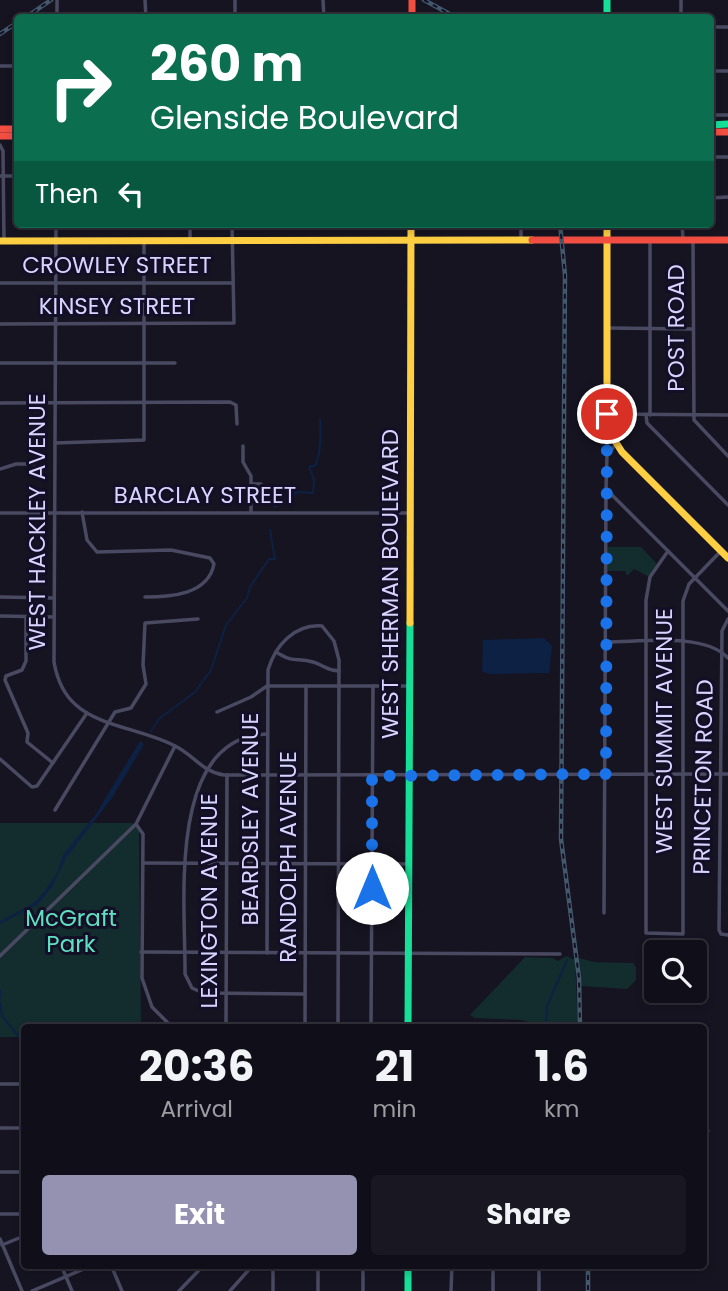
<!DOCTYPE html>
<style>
:root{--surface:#100f19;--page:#191822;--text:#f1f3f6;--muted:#9c9ca2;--line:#302f38;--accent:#9591b1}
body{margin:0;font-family:Poppins,sans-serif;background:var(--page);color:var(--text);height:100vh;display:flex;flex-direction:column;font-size:26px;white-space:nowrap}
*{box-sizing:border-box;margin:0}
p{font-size:23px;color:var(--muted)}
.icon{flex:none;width:38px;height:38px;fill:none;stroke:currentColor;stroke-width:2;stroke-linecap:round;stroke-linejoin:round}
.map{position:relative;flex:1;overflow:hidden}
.sheet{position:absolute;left:21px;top:1024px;width:686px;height:245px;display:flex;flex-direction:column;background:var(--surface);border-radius:7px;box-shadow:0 4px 10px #0003,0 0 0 2px var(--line)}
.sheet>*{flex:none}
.guide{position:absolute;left:14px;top:14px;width:700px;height:214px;border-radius:7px;box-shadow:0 4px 10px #0003,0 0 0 2px var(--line);background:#0b6e4f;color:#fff;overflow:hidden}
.fabs{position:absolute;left:644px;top:940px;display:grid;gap:14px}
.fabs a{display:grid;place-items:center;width:63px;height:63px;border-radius:7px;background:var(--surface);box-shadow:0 4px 10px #0003,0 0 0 2px var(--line);font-size:35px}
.pin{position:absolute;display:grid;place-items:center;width:60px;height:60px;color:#fff;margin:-30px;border:4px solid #fff;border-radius:50%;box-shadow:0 2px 7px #0007}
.me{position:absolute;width:77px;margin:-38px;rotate:0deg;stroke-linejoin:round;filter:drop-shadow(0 0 5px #0008)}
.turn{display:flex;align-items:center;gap:24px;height:147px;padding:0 21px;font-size:32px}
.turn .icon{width:91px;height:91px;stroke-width:2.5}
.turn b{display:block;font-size:49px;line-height:60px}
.then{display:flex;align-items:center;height:66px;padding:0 21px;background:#0003;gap:14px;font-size:26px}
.eta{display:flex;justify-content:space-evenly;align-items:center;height:119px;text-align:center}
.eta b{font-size:42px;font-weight:700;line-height:49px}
.primary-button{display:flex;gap:14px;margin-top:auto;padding:14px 21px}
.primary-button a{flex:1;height:80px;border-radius:7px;background:var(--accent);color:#fff;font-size:28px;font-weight:700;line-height:80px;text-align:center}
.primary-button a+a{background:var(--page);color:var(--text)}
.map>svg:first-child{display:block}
.green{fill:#132c2d}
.water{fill:#0d2144}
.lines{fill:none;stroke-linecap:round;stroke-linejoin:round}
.stream{stroke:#0d2144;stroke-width:2}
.street{stroke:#4a4962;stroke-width:3.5}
.fast{stroke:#16e098;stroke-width:7}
.slow{stroke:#ffcf43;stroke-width:7}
.jam{stroke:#f24e42;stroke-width:7}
.rail-casing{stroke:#43596b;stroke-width:4.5}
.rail{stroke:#130f26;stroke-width:2;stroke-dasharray:5;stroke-linecap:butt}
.route{stroke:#1a73e8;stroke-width:12;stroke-dasharray:0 21.6}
.labels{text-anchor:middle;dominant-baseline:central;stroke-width:6;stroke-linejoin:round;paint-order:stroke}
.street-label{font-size:23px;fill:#d9d4ff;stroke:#130f26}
.park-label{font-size:23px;fill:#5fe0c0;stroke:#130f26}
</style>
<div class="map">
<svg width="728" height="1291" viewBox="0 0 728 1291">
<rect width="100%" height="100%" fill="#161421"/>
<g class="green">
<path d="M607 547H641L657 564 650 577 634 569 627 576 625 571H606Z"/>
<path d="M0 823H132L139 830 141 1027H24V1037H0Z"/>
<path d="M566 956 575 960 578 1027H531V1023L521 1020 475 1018 470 1015 525 957 553 958 558 961Z"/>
<path d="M579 958 594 962 633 963 636 967V980L627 989 581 986Z"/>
</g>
<g class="water">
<path d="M544 638 552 646 549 673 488 674 482 671 483 640Z"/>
<path d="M140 741 144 744 112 798 66 858 52 887 37 905 0 924V921L31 905 44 892 57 873 63 855 96 814Z"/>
</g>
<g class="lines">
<g class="stream">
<path d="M274 507 292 500 295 492 313 493 314 480 309 467 316 465C321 450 321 436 320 419"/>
<path d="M151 731 159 719 195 692 211 670 226 625 247 598 250 587 269 559H275L270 530"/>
<path d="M0 990V998"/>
<path d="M0 1003 2 1016 24 1043"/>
<path d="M546 1027 547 1006 567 960"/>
</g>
<g class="street">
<path d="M57 0V18"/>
<path d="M145 0 146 18"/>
<path d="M235 0V18"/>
<path d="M323 0 324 18"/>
<path d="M681 0V18"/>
<path d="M710 27H728"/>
<path d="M0 66H18"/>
<path d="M710 71H728"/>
<path d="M710 115H728"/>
<path d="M0 145 3 151 4 241"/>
<path d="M710 157H728"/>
<path d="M0 176H18"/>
<path d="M710 198 728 197"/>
<path d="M56 224 54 662C57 679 63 694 76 705 100 727 147 730 177 747 194 756 203 772 224 775L728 774"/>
<path d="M190 224V240"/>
<path d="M521 224V239"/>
<path d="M682 224 683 239"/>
<path d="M650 240V415"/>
<path d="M693 240 694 420 728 456"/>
<path d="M0 283H232"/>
<path d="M0 324 234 323 232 224"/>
<path d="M607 328 693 329"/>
<path d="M0 363H175"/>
<path d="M0 403 230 402 236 405 237 424"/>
<path d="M646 415 647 423 728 505"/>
<path d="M55 443 144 440V241"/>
<path d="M243 446V462L251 476V512"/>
<path d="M607 453V414L728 415"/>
<path d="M0 469 16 464H34"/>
<path d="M251 484H261"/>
<path d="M607 490 728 611"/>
<path d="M82 512 87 540 97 552 171 550 210 558 214 564C208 595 170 597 145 597"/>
<path d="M0 513H410"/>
<path d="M668 551 650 577 646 600V933L683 934V601L689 584 721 551"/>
<path d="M0 597 54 598"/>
<path d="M0 616 54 617"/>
<path d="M26 617V661L22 670 6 676 5 680 28 733 27 742 53 763"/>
<path d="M728 619 722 631 719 930 721 934 728 935"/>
<path d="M607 642C640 642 704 632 728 658"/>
<path d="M276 652C295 664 296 657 313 662 324 665 325 670 339 671"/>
<path d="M267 686H409"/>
<path d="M217 712 251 697 267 686"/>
<path d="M267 734C165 737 186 908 185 974L192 988 203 993 305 994"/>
<path d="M0 759 32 787 37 786 87 713"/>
<path d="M55 810 115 712 131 708 146 684 143 665 145 623 198 619"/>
<path d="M136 824 143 834 142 978 152 1007 172 1027"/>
<path d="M143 863 407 864"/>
<path d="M604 913 606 489 607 455 616 444"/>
<path d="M141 952 560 954"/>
<path d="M267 953 268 670C275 646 294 624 322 626L334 641 339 660 338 1027"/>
<path d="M0 956 136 824 175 746"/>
<path d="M226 1027 227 775"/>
<path d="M305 1027 306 686"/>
<path d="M371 1027 373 686"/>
<path d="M0 1084H24"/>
<path d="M0 1128H24"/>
<path d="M704 1131H708"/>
<path d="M0 1172H24"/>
<path d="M0 1214H24"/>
<path d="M0 1239 22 1291"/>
<path d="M2 1245 24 1236"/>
<path d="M61 1265 72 1291"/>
<path d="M111 1265 122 1291"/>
<path d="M539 1265V1291"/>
<path d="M32 1291 93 1265"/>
<path d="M179 1291 204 1265"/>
<path d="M230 1291 253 1265"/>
<path d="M273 1291V1265"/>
<path d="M318 1291V1265"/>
<path d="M363 1291V1265"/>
<path d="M451 1291 452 1265"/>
<path d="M493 1291V1265"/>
</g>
<g class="fast">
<path d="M607 0V18"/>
<path d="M710 125 728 124"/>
<path d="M408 1027 410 623"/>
<path d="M408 1265V1291"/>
</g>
<g class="slow">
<path d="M607 224V414L612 436 622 452 728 558"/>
<path d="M0 241 532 240"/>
<path d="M410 623 411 224"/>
</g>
<g class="jam">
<path d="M412 0V18"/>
<path d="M0 129H18"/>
<path d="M710 132H728"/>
<path d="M0 136H18"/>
<path d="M532 240H728"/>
</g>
<g class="rail-casing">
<g id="rail">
<path d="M424 0 457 18"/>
<path d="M25 18 51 0"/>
<path d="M0 34 18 22"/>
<path d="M560 224 565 275 561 839 579 978 580 1027"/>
<path d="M588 1265V1291"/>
</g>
</g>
<use href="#rail" class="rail"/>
</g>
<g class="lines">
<path class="route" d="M372 888V776L606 774 607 414"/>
</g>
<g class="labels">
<g class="street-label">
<text x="117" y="265">CROWLEY STREET</text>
<text x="117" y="306">KINSEY STREET</text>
<text transform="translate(676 328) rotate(-90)">POST ROAD</text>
<text x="205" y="495">BARCLAY STREET</text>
<text transform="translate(37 522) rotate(-90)">WEST HACKLEY AVENUE</text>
<text transform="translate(390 584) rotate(-90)">WEST SHERMAN BOULEVARD</text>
<text transform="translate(664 731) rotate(-90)">WEST SUMMIT AVENUE</text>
<text transform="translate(703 777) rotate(-89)">PRINCETON ROAD</text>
<text transform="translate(250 819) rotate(-90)">BEARDSLEY AVENUE</text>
<text transform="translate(288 857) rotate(-90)">RANDOLPH AVENUE</text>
<text transform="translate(209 901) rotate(-90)">LEXINGTON AVENUE</text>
</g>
<g class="park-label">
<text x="71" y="918">McGraft<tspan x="71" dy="26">Park</tspan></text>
</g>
</g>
</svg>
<div class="fabs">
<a><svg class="icon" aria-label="search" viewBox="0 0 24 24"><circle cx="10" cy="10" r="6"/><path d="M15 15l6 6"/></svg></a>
</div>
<div class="pin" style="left:607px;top:414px;background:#d93025"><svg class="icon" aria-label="arrive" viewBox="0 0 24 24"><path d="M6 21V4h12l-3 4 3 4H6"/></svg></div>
<svg class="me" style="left:372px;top:888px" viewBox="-20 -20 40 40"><circle r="19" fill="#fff"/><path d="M0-13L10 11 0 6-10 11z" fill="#1a73e8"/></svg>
<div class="guide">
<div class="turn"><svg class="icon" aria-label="right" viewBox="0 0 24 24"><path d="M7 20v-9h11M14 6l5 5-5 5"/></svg><div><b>260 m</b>Glenside Boulevard</div></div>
<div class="then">Then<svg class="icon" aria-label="left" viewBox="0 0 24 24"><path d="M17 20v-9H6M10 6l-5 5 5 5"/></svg></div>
</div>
<section class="sheet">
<div class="eta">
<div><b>20:36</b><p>Arrival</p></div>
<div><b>21</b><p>min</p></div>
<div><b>1.6</b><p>km</p></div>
</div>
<div class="primary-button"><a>Exit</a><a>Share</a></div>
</section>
</div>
